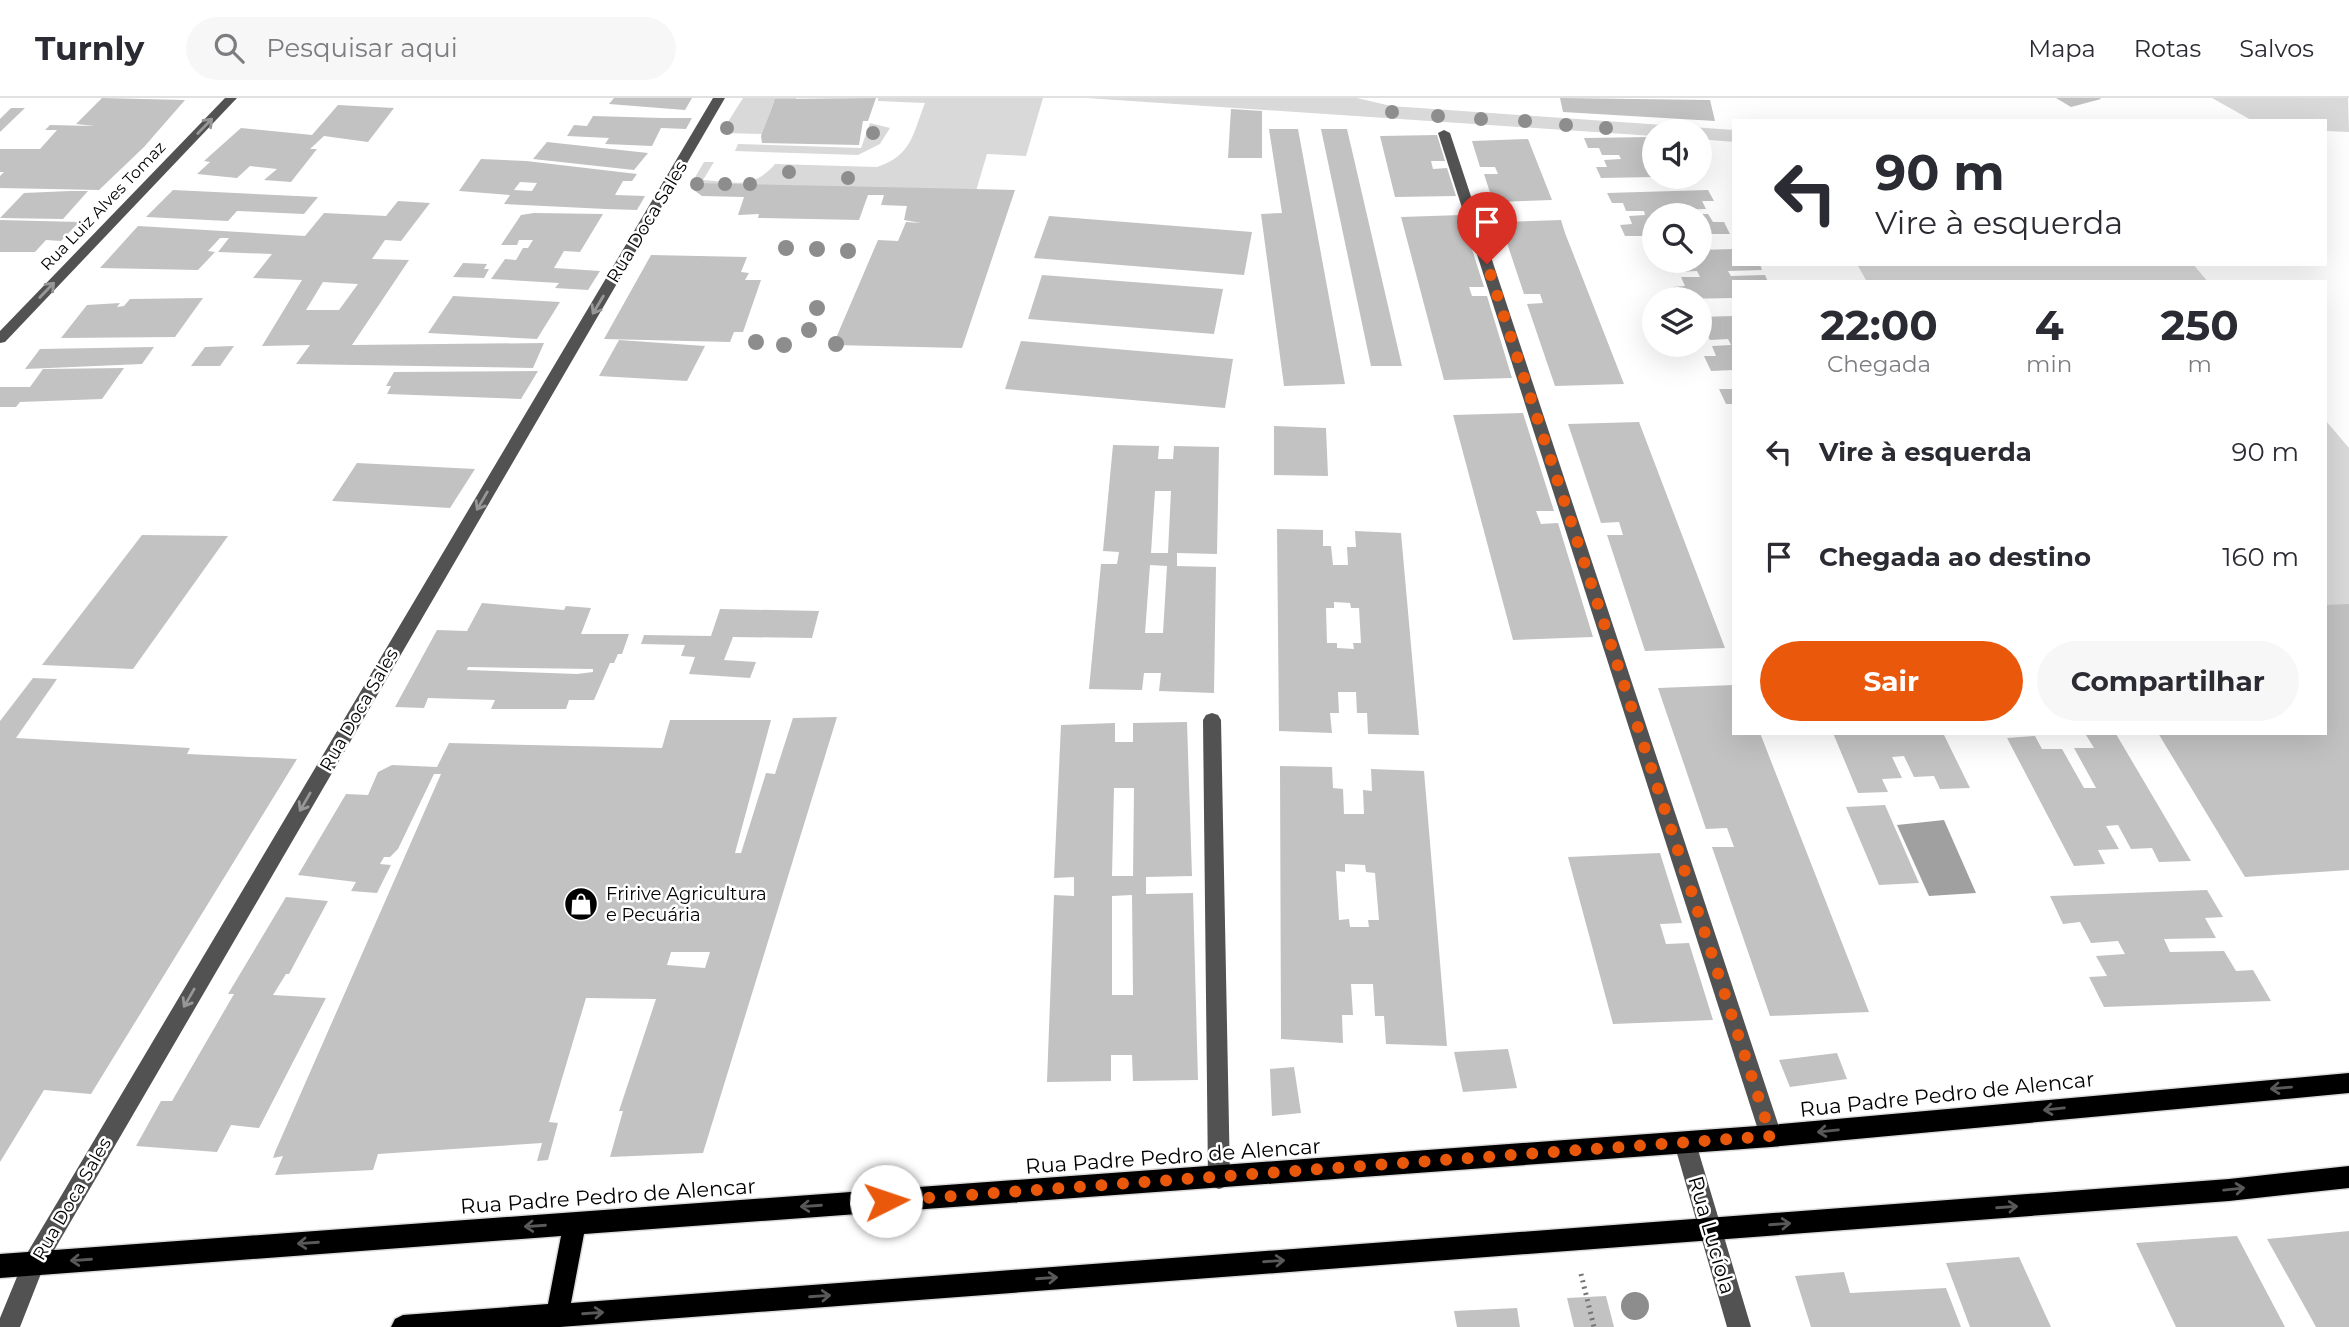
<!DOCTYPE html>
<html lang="pt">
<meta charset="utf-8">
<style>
:root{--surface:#fff;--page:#f7f7f7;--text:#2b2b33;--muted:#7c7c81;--line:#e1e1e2;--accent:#ea580c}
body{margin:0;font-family:Montserrat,sans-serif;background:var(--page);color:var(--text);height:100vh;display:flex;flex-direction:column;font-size:26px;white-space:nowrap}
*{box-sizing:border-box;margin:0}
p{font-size:23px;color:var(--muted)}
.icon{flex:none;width:38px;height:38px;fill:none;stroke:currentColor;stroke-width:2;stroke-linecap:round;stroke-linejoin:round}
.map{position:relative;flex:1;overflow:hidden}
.panel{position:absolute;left:1732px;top:182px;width:595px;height:455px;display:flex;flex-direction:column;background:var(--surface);border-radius:0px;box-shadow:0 7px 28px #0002}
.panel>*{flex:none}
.guide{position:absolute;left:1732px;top:21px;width:595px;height:147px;border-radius:0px;box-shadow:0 7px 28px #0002;background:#fff;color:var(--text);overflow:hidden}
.controls{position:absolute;left:1642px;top:21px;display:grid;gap:14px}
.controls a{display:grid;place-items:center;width:70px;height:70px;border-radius:50%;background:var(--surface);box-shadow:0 7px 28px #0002;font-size:35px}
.pin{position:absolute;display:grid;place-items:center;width:60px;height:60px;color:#fff;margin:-72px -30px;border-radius:50% 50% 50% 0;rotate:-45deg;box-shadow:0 0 7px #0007}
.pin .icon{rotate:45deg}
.me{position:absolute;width:77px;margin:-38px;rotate:86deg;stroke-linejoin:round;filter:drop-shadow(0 0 5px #0008)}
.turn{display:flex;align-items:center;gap:24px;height:147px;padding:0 28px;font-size:32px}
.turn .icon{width:91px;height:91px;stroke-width:2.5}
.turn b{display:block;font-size:49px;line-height:60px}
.eta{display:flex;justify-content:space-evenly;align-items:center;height:119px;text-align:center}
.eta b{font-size:42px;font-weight:700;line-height:49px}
.button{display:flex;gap:14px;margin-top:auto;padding:14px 28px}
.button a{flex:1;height:80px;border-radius:42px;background:var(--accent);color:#fff;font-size:28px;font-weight:700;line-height:80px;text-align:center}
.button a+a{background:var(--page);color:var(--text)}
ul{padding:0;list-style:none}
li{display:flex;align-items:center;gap:21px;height:105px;padding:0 28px}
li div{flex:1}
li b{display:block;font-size:26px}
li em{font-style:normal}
header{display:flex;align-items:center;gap:42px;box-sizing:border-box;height:98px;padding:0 35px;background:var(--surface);border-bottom:2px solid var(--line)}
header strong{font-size:33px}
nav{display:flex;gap:38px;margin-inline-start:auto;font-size:24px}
.search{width:490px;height:63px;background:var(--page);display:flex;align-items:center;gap:18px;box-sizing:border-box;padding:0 24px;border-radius:38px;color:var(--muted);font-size:26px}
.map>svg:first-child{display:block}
.green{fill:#d9d9d9}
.water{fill:#a0a0a0}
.building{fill:#c2c2c2;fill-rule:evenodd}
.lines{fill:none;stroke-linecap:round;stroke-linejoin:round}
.major-casing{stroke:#dbdbdb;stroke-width:3}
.path{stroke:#747474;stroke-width:5;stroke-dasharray:2 4.5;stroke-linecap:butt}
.minor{fill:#525252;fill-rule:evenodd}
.major{fill:#000;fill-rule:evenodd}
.tree{fill:#8d8d8d}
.oneway{stroke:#979797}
.oneway2{stroke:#595959}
.route{stroke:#ea580c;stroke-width:12;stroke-dasharray:0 21.6}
.labels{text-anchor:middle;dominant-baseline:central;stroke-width:5;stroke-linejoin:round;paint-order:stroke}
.far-street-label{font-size:16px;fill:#000;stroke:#fff}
.street-label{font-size:18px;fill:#000;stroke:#fff}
.poi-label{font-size:18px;fill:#000;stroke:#fff;text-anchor:start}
.near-street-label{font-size:21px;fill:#000;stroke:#fff}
</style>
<header>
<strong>Turnly</strong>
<div class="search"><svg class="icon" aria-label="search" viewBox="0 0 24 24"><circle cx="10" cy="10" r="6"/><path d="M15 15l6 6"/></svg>Pesquisar aqui</div>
<nav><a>Mapa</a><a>Rotas</a><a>Salvos</a></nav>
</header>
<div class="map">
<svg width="2349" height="1229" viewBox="0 0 2349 1229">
<rect width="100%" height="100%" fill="#fff"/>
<g class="green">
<path d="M743 0H796L795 3H774L762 36 721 35Z"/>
<path d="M878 0H1043L1026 58 987 56 976 93 690 88 704 64H714L703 82C734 84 753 92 775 66L877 69C912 58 913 35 925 5L878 3Z"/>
<path d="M1087 0H1357L1391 8 1734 32V44L1699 41V33H1654V38Z"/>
<path d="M2212 0H2348L2349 34 2326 33V23H2253Z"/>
<path d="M870 25 890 30 880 46 858 57 735 53 738 46 861 50Z"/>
<path d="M1857 166H2193L2208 184H1867Z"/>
<path d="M2326 323 2349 350V507L2326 508Z"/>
</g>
<path class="water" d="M1944 722 1976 795 1929 798 1897 727Z"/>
<g class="building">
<path d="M102 0 185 2 144 49 99 92 0 90V78L4 74H0V51H40L57 32H45L50 27 95 28 76 26Z"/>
<path d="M614 0H692L685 12 609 6Z"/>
<path d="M876 0 868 23H863L859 47 762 45 761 38 775 1Z"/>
<path d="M1560 0 1710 2 1715 23 1563 14Z"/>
<path d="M2056 0H2100L2101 1 2071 9Z"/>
<path d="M338 7 394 10 368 44 324 38 310 51H317L291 84 264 82 277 71 250 68 237 80 197 76 210 64 204 63 241 30 312 37Z"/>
<path d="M11 10H25L0 34V21Z"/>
<path d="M1231 11 1262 13V60H1228Z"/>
<path d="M593 18 663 20H692L686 31 661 30 652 48 605 46 609 40 567 38 574 27 587 28Z"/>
<path d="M1269 31H1298L1345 286 1284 288 1261 116 1282 115Z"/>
<path d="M1321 31H1347L1402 268H1371Z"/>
<path d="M1437 37 1445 63H1431L1433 71 1447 70 1456 98 1395 99 1380 38Z"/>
<path d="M1654 39V56H1647L1654 61V79L1601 80 1596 69H1607L1604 62 1621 61 1619 57H1602L1599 50H1588L1584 40Z"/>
<path d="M1528 41 1552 102 1493 104 1484 76H1498L1495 69H1480L1472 43Z"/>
<path d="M547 44 648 55 634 72 533 61Z"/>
<path d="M481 61 526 63 637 76 632 83H623L615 97 645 98 637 112 606 111 504 106 510 97 459 93ZM520 84 537 85 532 93 514 92Z"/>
<path d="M693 85 974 91 1015 92 962 250 833 247 878 142 898 143 906 124 921 125 904 122 907 108 881 107 884 97H868L859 122 758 120 759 116 738 117 744 99 702 98 691 90Z"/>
<path d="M173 92 318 99 304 116 237 113 228 123 146 119Z"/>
<path d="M1708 92 1714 103H1702L1706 111 1673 112 1675 117H1654V138H1625L1620 127 1632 126 1629 118 1645 117 1644 113H1626L1623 105H1612L1607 95Z"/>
<path d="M70 93H88L63 121 0 120 24 95Z"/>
<path d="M398 103 430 105 401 143 385 142 372 161 409 162 352 247 544 245 533 270 296 266 310 247 262 248 302 182 253 180 272 156 218 154 229 140H220L208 153 215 154 198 172 100 170 138 128 305 138 324 115 386 118ZM323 184 339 185 358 186 339 212H306Z"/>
<path d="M534 115 603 116 580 154 564 153 554 170 600 173 588 192 555 190 559 185 491 181 505 161 516 162 523 150H528L533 142H519L517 147H501L521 117Z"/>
<path d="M1699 116H1708L1713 124H1724L1730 136H1699Z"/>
<path d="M1461 117 1484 189H1469L1472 198H1487L1512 280 1444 282 1401 119Z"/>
<path d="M1049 118 1252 134 1244 177 1034 160Z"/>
<path d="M0 122 79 124 61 143 46 142 35 154H0Z"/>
<path d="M1561 122 1565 135 1624 286 1555 288 1527 206 1543 205 1540 196H1524L1500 124Z"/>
<path d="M1734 151V166H1760L1762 172 1728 173 1731 178 1765 177 1768 184H1734V200L1679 201 1673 189 1685 188 1681 179H1700L1697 173 1679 174 1675 165 1662 163H1699V152Z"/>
<path d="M651 157 747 159 741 174 749 175 745 182H761L743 234H734L730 244 604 241Z"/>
<path d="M463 165 487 166 484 171H489L484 180 453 179Z"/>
<path d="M1042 177 1223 191 1214 236 1028 221Z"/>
<path d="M453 198 560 204 537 241 428 235Z"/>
<path d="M203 200 175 239 61 240 87 207 120 205 117 209 124 208 130 201Z"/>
<path d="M1734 218V272L1711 273 1704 258H1716L1712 248 1731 247 1728 241 1710 242 1705 232H1699V219Z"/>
<path d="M619 242 705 248 687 283 599 278Z"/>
<path d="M1021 243 1233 261 1225 310 1005 291Z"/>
<path d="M234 248 220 268H191L205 249Z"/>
<path d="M154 249 142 266 25 271 40 251Z"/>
<path d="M124 270 102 301 20 304 16 309H0V289H30L43 271Z"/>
<path d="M538 273 521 301 387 296 391 288H386L394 274Z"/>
<path d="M1719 291H1734V306H1726Z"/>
<path d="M1523 315 1554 413H1536L1541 426 1558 425 1593 539 1513 542 1453 317Z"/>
<path d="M1639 324 1725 550 1645 553 1607 437H1623L1619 424 1601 425 1568 326Z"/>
<path d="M1274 328 1326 330 1328 378 1274 377Z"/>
<path d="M1113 347 1159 348 1158 361H1173L1174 348 1219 349 1217 456 1177 455V468L1216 469 1214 595 1159 593 1161 575H1144L1142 592 1089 591 1101 466H1117L1119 454 1103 453ZM1155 393H1171L1168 455H1151ZM1150 467 1167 468 1163 535H1145Z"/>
<path d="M357 365 475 371 450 410 332 403Z"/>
<path d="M1277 431 1323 432V448H1331L1333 467H1348L1347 449H1356L1355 433 1401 435 1419 637 1368 636 1367 615H1357L1356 594H1338L1339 615H1330L1332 635 1279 633ZM1334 504 1350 505 1351 510H1359L1361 545H1353L1354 551 1337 550V545H1327L1326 510H1334Z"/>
<path d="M142 437 228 438 133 571 42 567Z"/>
<path d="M482 505 564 512 566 508 591 510 581 536H629L622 556H618L614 565H610L594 602H569L566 611H491L495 602 428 600 424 610 395 609 437 532 467 533ZM468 569 593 571V574L577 576 467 572Z"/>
<path d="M2349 506V772L2245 779 2158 635H2326V507Z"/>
<path d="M720 511 819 513 812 540 733 539 724 562 756 564 750 580 689 576 695 559 681 558 685 547 641 546 644 537 711 538Z"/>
<path d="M33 580 57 581 16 640 190 650 187 656 297 661 91 996 44 992 0 1064V623Z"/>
<path d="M1734 587V635H1760L1869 914 1770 918 1712 749H1734L1727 730 1706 731 1658 590Z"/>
<path d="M837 619 703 1055 610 1059 623 1013H619L656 901 586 900 549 1024 558 1025 548 1062 537 1063 542 1045 378 1056 373 1072 275 1077 283 1058 273 1060 275 1054 441 676H434L398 751 390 759H384L380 766 391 767 377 795 351 793 356 784 298 777 346 696 368 697 378 674 392 667 437 669 449 645 662 650 670 622H771L735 755H741L766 675 775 676 793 620ZM671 854H710L705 870 667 867Z"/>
<path d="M1187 624 1192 778 1146 779V796L1193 795 1198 982 1133 983 1132 957H1111V983L1047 984 1054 797 1074 798V779L1054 780 1061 627 1115 625V644H1133V625ZM1114 690H1134L1133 778H1112ZM1132 797 1133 897H1112V798Z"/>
<path d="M1833 635H1943L1970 690 1940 691 1934 678 1914 679 1904 658 1892 659 1902 680 1882 681 1888 694 1858 695Z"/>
<path d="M2116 636 2191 763 2159 764 2152 750 2131 751 2118 727 2106 728 2119 751 2098 752 2105 766 2074 768 2007 640 2035 638 2042 651H2062L2084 690H2096L2074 650H2094L2086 637Z"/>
<path d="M1280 668 1332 669 1333 690 1343 691 1344 716H1364L1363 692 1372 693 1371 671 1424 673 1447 948 1386 946 1384 918H1375L1373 886H1351L1353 917H1342L1343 945 1281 941ZM1345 766 1365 767 1366 774 1375 775 1379 822H1368L1369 829H1350L1349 821 1339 822 1336 773 1345 774Z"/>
<path d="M1885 707 1919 785 1879 787 1846 709Z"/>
<path d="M1660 755 1682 825 1660 826 1666 846 1689 845 1713 922 1613 926 1568 759Z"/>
<path d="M2207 792 2223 819 2205 820 2216 840 2164 841 2170 854 2224 853 2236 873 2253 872 2271 903 2104 909 2089 879 2107 878 2096 858 2125 856 2118 843 2091 845 2080 824 2063 826 2050 798Z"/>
<path d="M286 799 328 803 289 876H286L273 897 326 900 259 1030 231 1027 217 1054 136 1048 161 1003H172L234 896H228Z"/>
<path d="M1508 951 1517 990 1463 994 1454 954Z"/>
<path d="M1837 955 1847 981 1790 989 1779 962Z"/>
<path d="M1294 969 1301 1015 1272 1018 1270 971Z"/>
<path d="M2349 1133V1229H2316L2267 1141Z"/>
<path d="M2237 1138 2285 1229H2176L2136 1145Z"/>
<path d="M2019 1159 2051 1229H1970L1946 1165Z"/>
<path d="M1844 1174 1850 1195 1946 1190 1961 1229H1811L1795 1178Z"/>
<path d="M1606 1198 1614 1229H1574L1567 1200Z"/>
<path d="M1517 1210 1520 1229H1457L1454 1213Z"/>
</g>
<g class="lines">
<g class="major-casing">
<path id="major" d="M2349 975V995L1771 1049 584 1136 571 1205 2229 1081 2349 1068V1090L2229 1103 560 1229H391L395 1221 403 1217 548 1206 561 1138 0 1180V1156L1771 1027Z"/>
</g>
<path class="path" d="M1581 1176 1594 1229"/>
<g class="minor">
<path d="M225 0H237L5 244 0 245V233Z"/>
<path d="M713 0H725L42 1173 20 1229H0V1220L26 1157Z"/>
<path d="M1444 32 1450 35 1782 1038 1779 1046 1771 1049 1763 1046 1760 1038 1438 35Z"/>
<path d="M1212 615 1218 617 1221 622 1230 1080 1227 1088 1219 1091 1211 1088 1208 1080 1203 622 1206 617Z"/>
<path d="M1685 1034 1693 1037 1696 1045 1751 1229H1727L1674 1045 1677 1037Z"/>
</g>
<use href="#major" class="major"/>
</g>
<g class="tree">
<circle cx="1392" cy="14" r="7"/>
<circle cx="1438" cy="18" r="7"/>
<circle cx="1481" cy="21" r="7"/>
<circle cx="1525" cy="23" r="7"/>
<circle cx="1566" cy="27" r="7"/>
<circle cx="727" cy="30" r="7"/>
<circle cx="1606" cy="30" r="7"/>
<circle cx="873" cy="35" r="7"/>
<circle cx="789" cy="74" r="7"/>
<circle cx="848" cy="80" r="7"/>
<circle cx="697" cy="86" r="7"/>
<circle cx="725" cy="86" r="7"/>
<circle cx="750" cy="86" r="7"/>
<circle cx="786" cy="150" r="8"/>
<circle cx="817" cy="151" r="8"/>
<circle cx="848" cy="153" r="8"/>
<circle cx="817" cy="210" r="8"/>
<circle cx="809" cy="232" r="8"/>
<circle cx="756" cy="244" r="8"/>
<circle cx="836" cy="246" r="8"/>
<circle cx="784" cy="247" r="8"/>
<circle cx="1635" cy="1208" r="14"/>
</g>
<defs><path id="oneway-shaft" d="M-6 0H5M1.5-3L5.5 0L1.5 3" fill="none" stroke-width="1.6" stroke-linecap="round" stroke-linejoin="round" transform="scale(1.75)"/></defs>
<g class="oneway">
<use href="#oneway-shaft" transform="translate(205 28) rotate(-46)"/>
<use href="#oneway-shaft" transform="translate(47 192) rotate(-46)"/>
<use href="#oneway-shaft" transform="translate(598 207) rotate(121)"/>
<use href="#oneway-shaft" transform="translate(482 403) rotate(120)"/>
<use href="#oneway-shaft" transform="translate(305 704) rotate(120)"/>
<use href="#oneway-shaft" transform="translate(189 900) rotate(120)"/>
</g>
<g class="oneway2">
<use href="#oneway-shaft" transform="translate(2281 990) rotate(175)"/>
<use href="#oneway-shaft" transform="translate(2054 1011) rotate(174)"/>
<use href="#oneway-shaft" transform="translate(1828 1033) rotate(174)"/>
<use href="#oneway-shaft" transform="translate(2234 1091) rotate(-6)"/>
<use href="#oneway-shaft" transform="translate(811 1108) rotate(176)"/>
<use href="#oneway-shaft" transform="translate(2007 1109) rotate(-4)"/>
<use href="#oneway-shaft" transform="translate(1780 1126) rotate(-4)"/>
<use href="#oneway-shaft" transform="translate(535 1128) rotate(176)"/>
<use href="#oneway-shaft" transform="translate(308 1145) rotate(176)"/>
<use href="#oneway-shaft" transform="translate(81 1162) rotate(176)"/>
<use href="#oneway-shaft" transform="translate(1274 1163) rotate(-4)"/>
<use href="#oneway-shaft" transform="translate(1047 1180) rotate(-4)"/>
<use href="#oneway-shaft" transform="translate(820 1198) rotate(-4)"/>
<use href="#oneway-shaft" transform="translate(593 1215) rotate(-4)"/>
</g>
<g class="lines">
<path class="route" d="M886 1103 1771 1038 1487 166"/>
</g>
<defs>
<g id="shop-disc" transform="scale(1.75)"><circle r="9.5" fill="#000" stroke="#fff"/><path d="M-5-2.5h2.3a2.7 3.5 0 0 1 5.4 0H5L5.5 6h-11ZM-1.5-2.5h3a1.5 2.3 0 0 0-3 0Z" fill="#fff"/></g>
</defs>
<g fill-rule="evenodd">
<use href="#shop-disc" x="581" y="806"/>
</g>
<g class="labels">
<g class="far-street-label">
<text transform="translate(103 108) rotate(-46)">Rua Luiz Alves Tomaz</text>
</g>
<g class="street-label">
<text transform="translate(647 124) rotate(-59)">Rua Doca Sales</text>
<text transform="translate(359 612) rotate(-60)">Rua Doca Sales</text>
<text transform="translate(72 1101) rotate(-60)">Rua Doca Sales</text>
</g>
<g class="poi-label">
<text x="606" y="796">Fririve Agricultura<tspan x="606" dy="21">e Pecuária</tspan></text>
</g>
<g class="near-street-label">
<text transform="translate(1947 996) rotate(-6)">Rua Padre Pedro de Alencar</text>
<text transform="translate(1173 1058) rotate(-4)">Rua Padre Pedro de Alencar</text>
<text transform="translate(608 1098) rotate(-4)">Rua Padre Pedro de Alencar</text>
<text transform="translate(1712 1137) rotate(74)">Rua Lucíola</text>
</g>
</g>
</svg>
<div class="controls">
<a><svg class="icon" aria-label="sound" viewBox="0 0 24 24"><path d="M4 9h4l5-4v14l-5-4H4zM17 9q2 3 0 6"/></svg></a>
<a><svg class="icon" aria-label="search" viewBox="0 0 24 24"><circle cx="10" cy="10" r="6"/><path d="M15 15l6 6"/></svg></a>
<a><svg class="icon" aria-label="layers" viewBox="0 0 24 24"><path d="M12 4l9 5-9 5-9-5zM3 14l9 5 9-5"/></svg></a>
</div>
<div class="pin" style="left:1487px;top:166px;background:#d93025"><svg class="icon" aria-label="arrive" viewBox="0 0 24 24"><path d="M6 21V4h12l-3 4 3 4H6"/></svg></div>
<svg class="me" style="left:886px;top:1103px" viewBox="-20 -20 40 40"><circle r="19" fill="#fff"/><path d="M0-13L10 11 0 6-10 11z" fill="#ea580c"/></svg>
<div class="guide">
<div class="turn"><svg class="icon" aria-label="left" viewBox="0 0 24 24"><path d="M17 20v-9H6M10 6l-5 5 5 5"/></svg><div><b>90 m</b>Vire à esquerda</div></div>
</div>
<section class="panel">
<div class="eta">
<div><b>22:00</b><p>Chegada</p></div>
<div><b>4</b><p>min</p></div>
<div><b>250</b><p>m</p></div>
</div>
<ul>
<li><svg class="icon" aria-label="left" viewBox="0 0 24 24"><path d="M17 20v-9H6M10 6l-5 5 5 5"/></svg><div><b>Vire à esquerda</b></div><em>90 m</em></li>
<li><svg class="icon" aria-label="arrive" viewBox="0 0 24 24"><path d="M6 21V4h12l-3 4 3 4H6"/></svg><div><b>Chegada ao destino</b></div><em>160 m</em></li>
</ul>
<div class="button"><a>Sair</a><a>Compartilhar</a></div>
</section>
</div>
